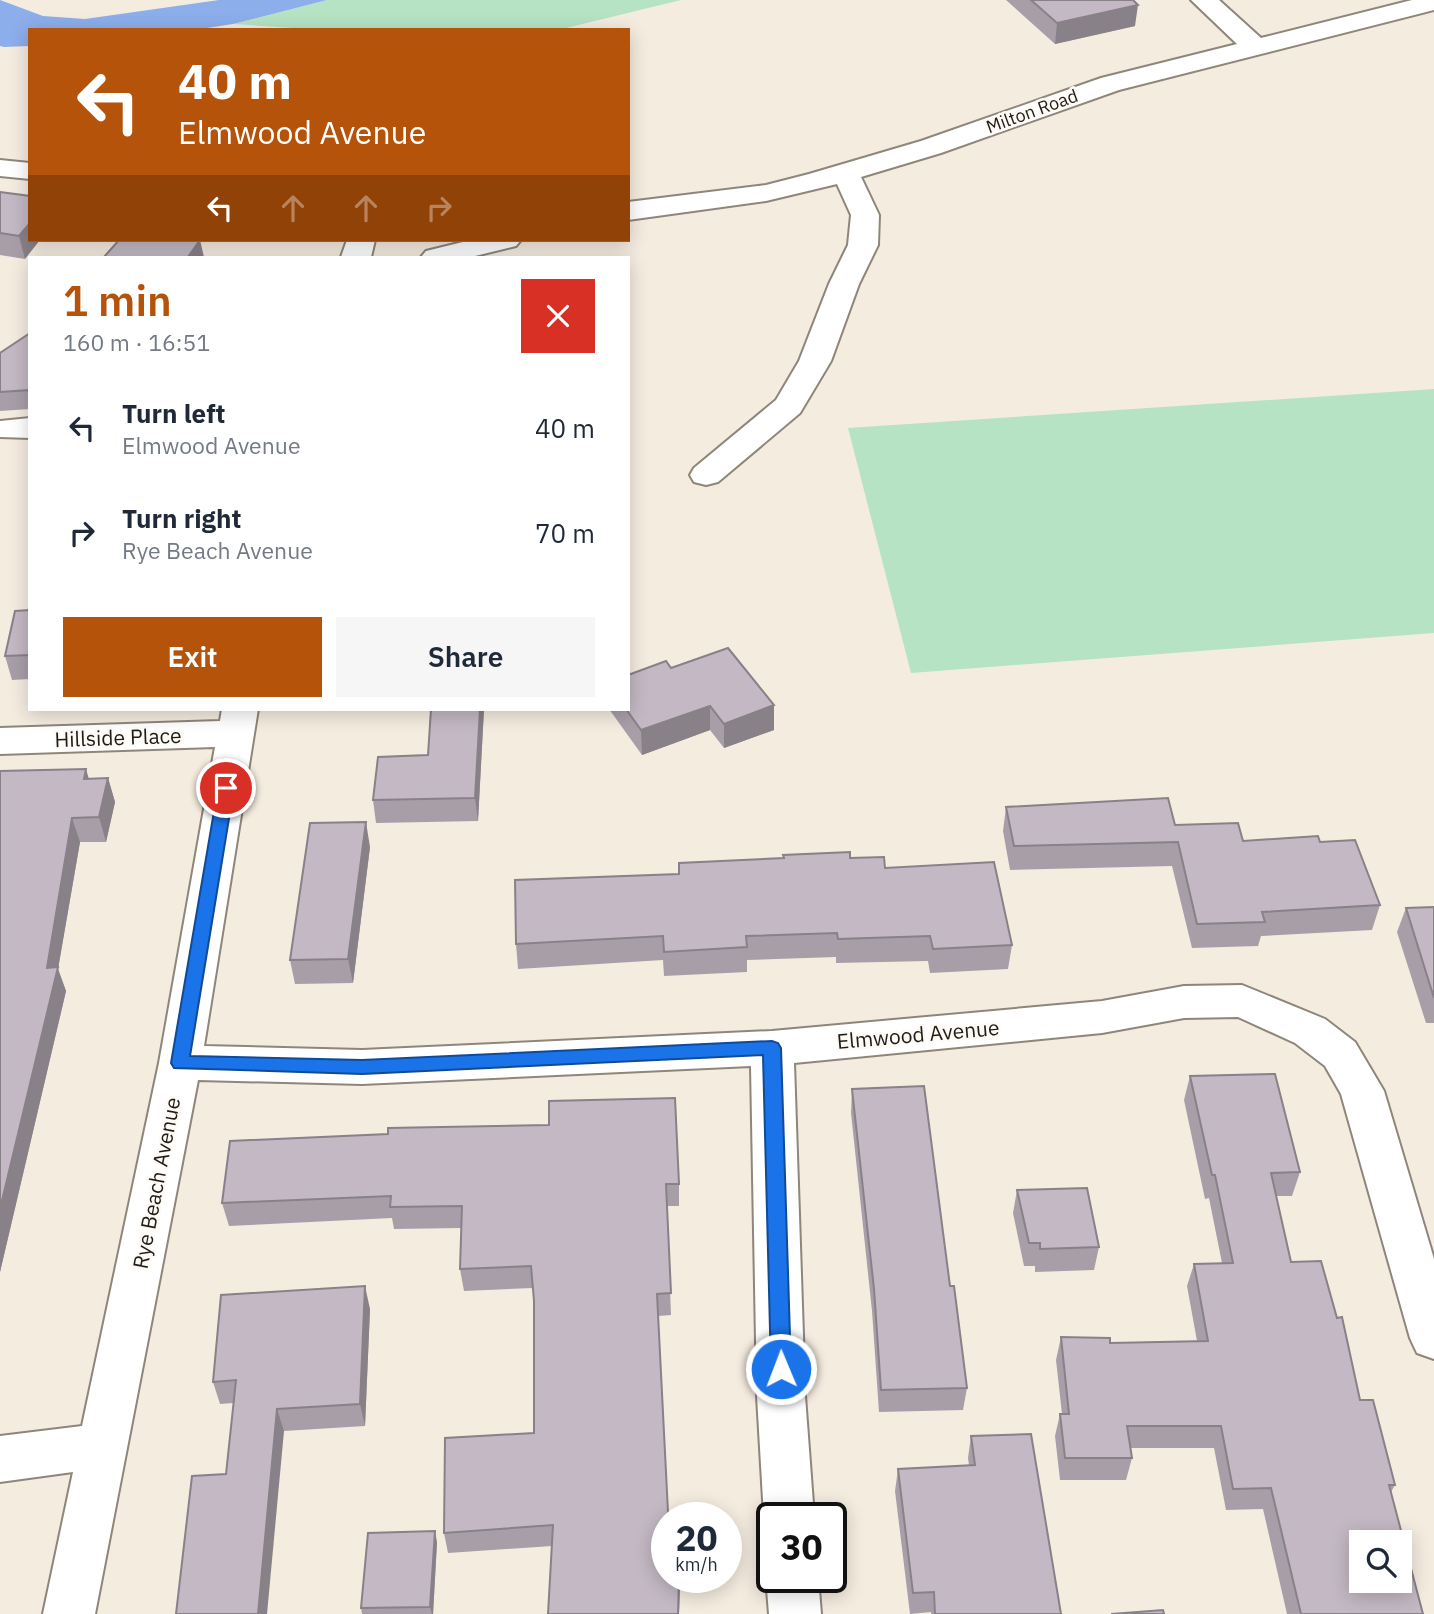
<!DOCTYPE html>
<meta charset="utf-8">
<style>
:root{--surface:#fff;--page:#f6f6f7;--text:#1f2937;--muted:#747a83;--accent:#b45309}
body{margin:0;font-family:"IBM Plex Sans",sans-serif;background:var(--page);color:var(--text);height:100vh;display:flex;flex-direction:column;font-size:26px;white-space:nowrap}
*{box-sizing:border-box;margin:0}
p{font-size:23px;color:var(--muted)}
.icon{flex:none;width:38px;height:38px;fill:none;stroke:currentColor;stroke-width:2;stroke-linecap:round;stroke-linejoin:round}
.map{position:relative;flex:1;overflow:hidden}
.panel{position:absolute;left:28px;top:256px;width:602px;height:455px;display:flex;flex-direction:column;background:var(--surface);border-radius:0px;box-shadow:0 4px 18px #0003}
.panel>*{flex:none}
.top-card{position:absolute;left:28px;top:28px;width:602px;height:214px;border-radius:0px;box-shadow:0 4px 18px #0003;background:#b45309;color:#fff;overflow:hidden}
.controls{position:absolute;left:1349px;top:1530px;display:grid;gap:14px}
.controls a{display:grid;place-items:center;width:63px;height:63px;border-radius:0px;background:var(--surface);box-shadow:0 4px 18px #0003;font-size:35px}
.speed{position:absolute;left:651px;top:1502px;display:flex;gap:14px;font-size:35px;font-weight:700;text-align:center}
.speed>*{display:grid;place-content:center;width:91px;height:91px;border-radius:50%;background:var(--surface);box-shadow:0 4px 18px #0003;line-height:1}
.speed small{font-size:18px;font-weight:400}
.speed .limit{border:4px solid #111;border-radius:10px;background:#fff;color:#111}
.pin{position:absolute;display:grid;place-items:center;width:60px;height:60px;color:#fff;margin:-30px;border:4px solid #fff;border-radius:50%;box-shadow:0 2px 7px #0007}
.me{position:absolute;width:77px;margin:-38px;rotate:359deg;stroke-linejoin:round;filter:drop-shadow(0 0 5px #0008)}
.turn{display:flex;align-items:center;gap:24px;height:147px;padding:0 35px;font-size:32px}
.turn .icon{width:91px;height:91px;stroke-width:2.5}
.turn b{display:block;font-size:49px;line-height:60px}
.lanes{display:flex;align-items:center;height:66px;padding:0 35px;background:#0003;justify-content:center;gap:35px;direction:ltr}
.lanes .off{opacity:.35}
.round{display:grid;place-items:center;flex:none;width:74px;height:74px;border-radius:0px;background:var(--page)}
.overview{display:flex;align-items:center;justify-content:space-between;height:119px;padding:0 35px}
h1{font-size:42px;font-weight:600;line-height:52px;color:var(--accent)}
.cta{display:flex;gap:14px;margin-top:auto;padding:14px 35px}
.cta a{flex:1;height:80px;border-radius:0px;background:var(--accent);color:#fff;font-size:28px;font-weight:600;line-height:80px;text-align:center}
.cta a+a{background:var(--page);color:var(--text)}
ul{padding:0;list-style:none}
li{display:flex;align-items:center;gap:21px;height:105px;padding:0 35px}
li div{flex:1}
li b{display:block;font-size:26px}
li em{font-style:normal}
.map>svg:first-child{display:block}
.green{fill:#b5e3c4}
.water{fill:#8caeeb}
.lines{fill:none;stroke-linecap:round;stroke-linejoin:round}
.minor-casing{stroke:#8e867a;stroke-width:4}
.minor{fill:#fff;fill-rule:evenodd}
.wall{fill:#a89ea8}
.shaded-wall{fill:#888188}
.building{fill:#c3b8c3;stroke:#888188;stroke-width:2;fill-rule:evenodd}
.route{fill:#1a73e8;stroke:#114b97;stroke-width:2}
.labels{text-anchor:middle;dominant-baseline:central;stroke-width:5;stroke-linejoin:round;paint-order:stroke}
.far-street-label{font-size:18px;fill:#1f1c18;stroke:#fefaf5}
.street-label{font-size:21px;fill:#1f1c18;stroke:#fefaf5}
</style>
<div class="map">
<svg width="1434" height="1614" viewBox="0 0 1434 1614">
<rect width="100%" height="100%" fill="#f5ece0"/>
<g class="green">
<path d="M327 0H681L558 30H324L233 24Z"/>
<path d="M1434 389V633L911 673 848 428Z"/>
</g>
<path class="water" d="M0 0 43 16 85 19 219 0H327L233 24 194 30H30V46L4 47 0 46Z"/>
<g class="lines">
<g class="minor-casing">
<g id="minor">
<path d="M1191 0H1219L1261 38 1412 0H1434V10L1119 90 941 153 861 177 879 215 878 245 859 284 831 361 800 413 718 482 706 485 694 482 690 475 694 468 776 400 799 361 829 284 848 245 851 215 837 184 766 201 628 220V202L766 185 809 174 921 141 1101 78 1237 44Z"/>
<path d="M0 160 30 163V179L0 176Z"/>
<path d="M347 240H375L371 257H341Z"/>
<path d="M471 240H521L516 246 471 257H421L426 251Z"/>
<path d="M30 418V438L0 437V421Z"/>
<path d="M222 709H258L204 1046 362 1050 772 1031 1102 1001 1184 986 1242 985 1325 1019 1355 1042 1384 1091 1434 1259V1359L1417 1353 1410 1338 1341 1094 1325 1066 1295 1043 1238 1017 1184 1018 1102 1033 794 1063 805 1396 814 1517H772V1534L764 1517 757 1396 751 1066 362 1084 198 1080 95 1614H43L73 1472 0 1482V1436L82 1426 159 1063 215 747 0 754V728L220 721Z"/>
<path d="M772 1564V1577H818L821 1614H769L766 1577Z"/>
</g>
</g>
<use href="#minor" class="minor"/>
</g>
<g class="wall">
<path d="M1006 0H1133L1135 26 1055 44Z"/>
<path d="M0 192 30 196 25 259 0 255Z"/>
<path d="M30 333V409L0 411V353Z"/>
<path d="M30 610V679L12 680 5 656Z"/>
<path d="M671 668 774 705V730L724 748 710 730 642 755 609 709H628Z"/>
<path d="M484 709 478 821 376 823 373 800Z"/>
<path d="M0 771 89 778H108L115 802 106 842H80L58 969 66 991 0 1272Z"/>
<path d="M1006 807 1175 825 1243 841 1320 842 1380 905 1372 930 1261 936 1258 946 1192 948 1172 866 1010 870 1003 831Z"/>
<path d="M370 847 353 983 295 984 290 960Z"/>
<path d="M850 858 885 868 1012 945 1008 969 930 973 928 961 836 963V957L747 960V972L664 976 663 960 518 969 516 944 679 874Z"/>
<path d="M1434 907V1023H1426L1397 932 1406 908Z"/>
<path d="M1190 1076 1300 1172 1292 1196H1276L1291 1262 1360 1400 1395 1485 1391 1492 1423 1614H1287L1263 1509 1226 1510 1214 1448H1131L1132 1458 1126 1480H1060L1055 1436 1060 1414H1062L1056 1360 1061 1337 1110 1343 1197 1341 1187 1286 1194 1264 1222 1263 1209 1198 1205 1199 1184 1100Z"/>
<path d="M852 1089 967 1388 963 1410 879 1412 872 1311 851 1113Z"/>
<path d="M679 1184V1206H667L671 1315 658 1316 667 1577H680L679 1614H548L552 1546 448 1553 444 1533 534 1433V1301L533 1288 464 1291 460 1269 462 1228 394 1229 392 1218 229 1226 222 1203Z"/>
<path d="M1017 1190 1099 1247 1094 1270 1035 1272V1266H1024L1013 1213Z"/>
<path d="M370 1309 365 1426 284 1431 233 1403 220 1404 213 1382Z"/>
<path d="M971 1436 1061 1614H931V1612L910 1614 895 1491 898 1469 969 1465 968 1458Z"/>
<path d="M437 1542 433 1614H362L361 1608Z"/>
</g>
<g class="shaded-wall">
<path d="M1138 5 1135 26 1055 44 1057 23Z"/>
<path d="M30 223V240H40L25 259 19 236Z"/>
<path d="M200 240 204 257H188Z"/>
<path d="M774 705V730L724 748V724Z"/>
<path d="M710 706V730L642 755 641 730Z"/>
<path d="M480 709H484L478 821 475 798Z"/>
<path d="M86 769 93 793 84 779Z"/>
<path d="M108 778 115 802 106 842 99 817Z"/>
<path d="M72 818 80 842 58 969 66 991 0 1272V1209L47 968Z"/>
<path d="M366 822 370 847 353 983 348 959Z"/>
<path d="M365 1286 370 1309 365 1426 360 1404Z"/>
<path d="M277 1409 284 1431 267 1614H258Z"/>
<path d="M435 1531 437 1542 433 1614H432L430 1607Z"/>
<path d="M679 1577H680L679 1614H678Z"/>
</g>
<g class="building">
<path d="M1031 0H1133L1138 5 1057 23Z"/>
<path d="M0 192 30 196V223L19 236 0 233Z"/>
<path d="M119 240H200L188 257H104Z"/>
<path d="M30 333V390L0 392V353Z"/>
<path d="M30 610V655L5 656 15 611Z"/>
<path d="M728 648 774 705 724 724 710 706 641 730 626 709H628V675L666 661 671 668Z"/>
<path d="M431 709H480L475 798 373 800 378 757 428 755Z"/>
<path d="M86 769 84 779 108 778 99 817 72 818 47 968 58 967 0 1209V771Z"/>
<path d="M1168 798 1175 825 1238 823 1243 841 1318 836 1320 842 1355 840 1380 905 1262 912 1265 922 1197 924 1178 842 1014 846 1006 807Z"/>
<path d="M366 822 348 959 290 960 310 823Z"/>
<path d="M850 852V858L884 857 885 868 994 862 1012 945 933 949 930 936 838 939 837 933 746 936 747 947 664 952 663 936 516 944 515 880 679 874V863L784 858 783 855Z"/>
<path d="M1434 907V998L1406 908Z"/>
<path d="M1275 1074 1300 1172 1271 1173 1291 1262 1321 1261 1337 1318 1342 1317 1360 1400H1373L1395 1485H1389L1423 1614H1301L1271 1488 1233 1489 1221 1426H1127L1132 1458H1065L1060 1414H1069L1061 1337 1110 1338V1343L1208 1341 1194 1264 1233 1263 1215 1175H1212L1190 1076ZM1362 1542H1400V1580H1362Z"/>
<path d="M924 1086 950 1286H954L967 1388 881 1390 874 1289 852 1089Z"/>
<path d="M675 1098 679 1184H666L671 1293 657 1294 668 1512H680V1517H667V1577H679L678 1614H548L553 1525 444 1533 445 1438 534 1433V1301L531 1266 460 1269 462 1206 390 1207 391 1196 222 1203 230 1141 388 1134V1128L549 1125V1101Z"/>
<path d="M1087 1188 1099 1247 1040 1249V1243H1029L1017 1190Z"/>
<path d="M365 1286 360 1404 277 1409 258 1614H176L192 1476 226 1474 236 1380 213 1382 221 1295Z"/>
<path d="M1031 1434 1061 1614H935L934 1592 913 1593 898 1469 975 1465 971 1436Z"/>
<path d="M435 1531 430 1607 361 1608 368 1533Z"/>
<path d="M1163 1610 1164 1614H1111Z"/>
</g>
<path class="route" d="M226 782 234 788 190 1056 362 1060 772 1041 778 1043 781 1048 791 1369 788 1375 781 1378 774 1375 771 1369 763 1055 362 1074 174 1068 171 1063 218 788Z"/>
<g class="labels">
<g class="far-street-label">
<text transform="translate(1032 111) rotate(-20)">Milton Road</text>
</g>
<g class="street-label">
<text transform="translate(118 737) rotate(-2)">Hillside Place</text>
<text transform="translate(918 1034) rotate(-5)">Elmwood Avenue</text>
<text transform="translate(156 1183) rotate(-79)">Rye Beach Avenue</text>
</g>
</g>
</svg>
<div class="controls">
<a><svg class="icon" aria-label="search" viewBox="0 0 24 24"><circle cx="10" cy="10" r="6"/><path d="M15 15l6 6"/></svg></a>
</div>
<div class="speed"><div>20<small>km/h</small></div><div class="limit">30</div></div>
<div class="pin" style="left:226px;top:788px;background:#d93025"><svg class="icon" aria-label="arrive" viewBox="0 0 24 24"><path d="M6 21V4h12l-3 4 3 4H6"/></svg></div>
<svg class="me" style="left:781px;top:1369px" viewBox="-20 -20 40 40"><circle r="17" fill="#1a73e8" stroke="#fff" stroke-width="3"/><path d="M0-11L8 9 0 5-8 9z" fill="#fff"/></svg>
<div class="top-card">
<div class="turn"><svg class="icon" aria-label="left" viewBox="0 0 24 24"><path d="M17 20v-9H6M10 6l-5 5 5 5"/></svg><div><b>40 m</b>Elmwood Avenue</div></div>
<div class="lanes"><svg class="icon" aria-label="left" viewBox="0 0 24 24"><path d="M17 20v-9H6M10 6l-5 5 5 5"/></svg><svg class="icon off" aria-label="ahead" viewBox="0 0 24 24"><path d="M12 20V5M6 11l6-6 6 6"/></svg><svg class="icon off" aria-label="ahead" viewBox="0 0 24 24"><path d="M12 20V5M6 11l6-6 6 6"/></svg><svg class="icon off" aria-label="right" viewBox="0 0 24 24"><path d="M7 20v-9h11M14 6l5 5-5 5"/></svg></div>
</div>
<section class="panel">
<div class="overview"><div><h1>1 min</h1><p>160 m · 16:51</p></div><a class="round" style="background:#d93025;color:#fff"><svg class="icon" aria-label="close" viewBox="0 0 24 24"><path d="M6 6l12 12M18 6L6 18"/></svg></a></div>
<ul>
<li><svg class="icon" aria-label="left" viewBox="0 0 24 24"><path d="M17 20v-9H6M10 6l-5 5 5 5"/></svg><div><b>Turn left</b><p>Elmwood Avenue</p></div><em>40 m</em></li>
<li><svg class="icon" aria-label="right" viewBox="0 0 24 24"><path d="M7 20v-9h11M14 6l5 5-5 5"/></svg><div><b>Turn right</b><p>Rye Beach Avenue</p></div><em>70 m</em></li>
</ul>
<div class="cta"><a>Exit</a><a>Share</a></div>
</section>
</div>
